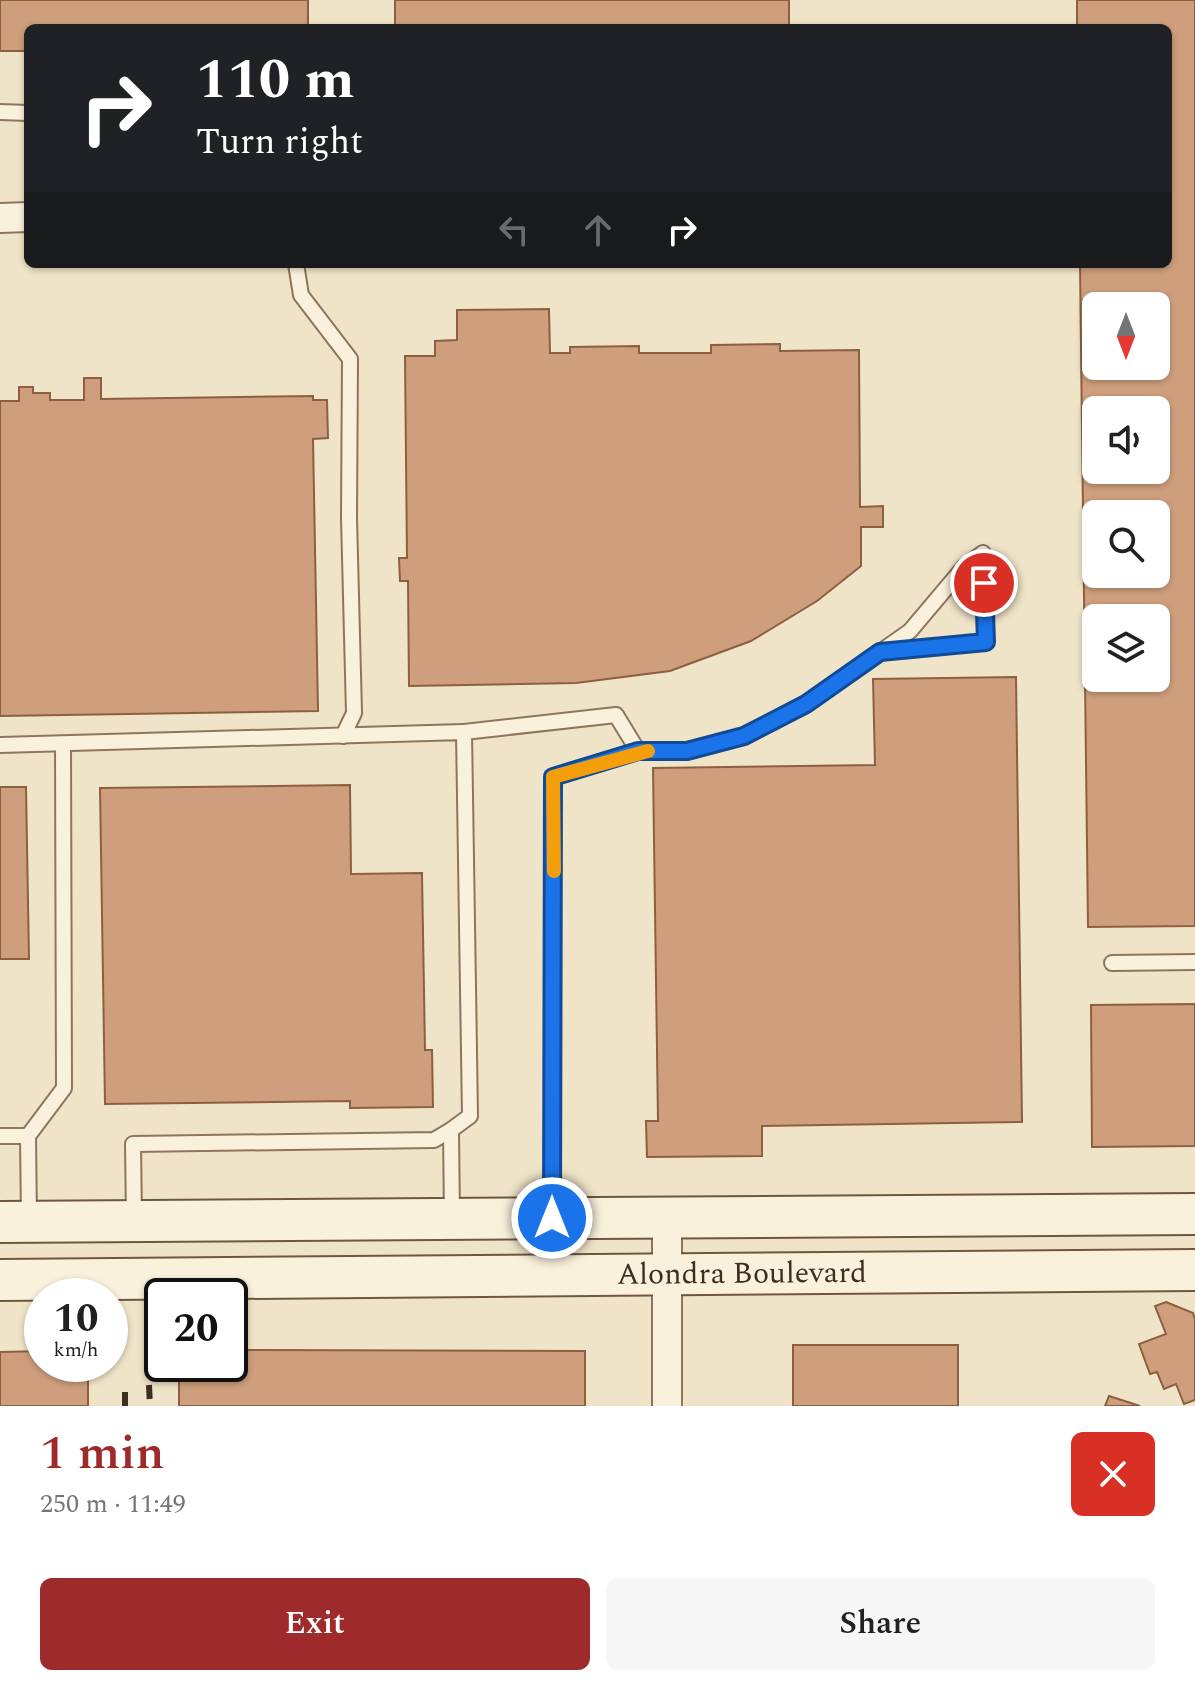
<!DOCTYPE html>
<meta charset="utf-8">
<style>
:root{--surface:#fff;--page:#f6f6f6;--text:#202124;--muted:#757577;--accent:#9e2a2b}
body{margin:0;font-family:Spectral,serif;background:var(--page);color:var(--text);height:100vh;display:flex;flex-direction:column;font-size:30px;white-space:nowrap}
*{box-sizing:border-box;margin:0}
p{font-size:26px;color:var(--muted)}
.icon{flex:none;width:44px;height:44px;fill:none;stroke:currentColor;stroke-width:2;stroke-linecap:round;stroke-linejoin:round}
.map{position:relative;height:1406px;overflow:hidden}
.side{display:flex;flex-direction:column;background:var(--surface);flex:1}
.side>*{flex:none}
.top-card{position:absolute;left:24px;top:24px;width:1148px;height:244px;border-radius:12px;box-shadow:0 2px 6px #0004;background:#202124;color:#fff;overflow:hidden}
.needle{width:52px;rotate:180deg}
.buttons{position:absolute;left:1082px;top:292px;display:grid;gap:16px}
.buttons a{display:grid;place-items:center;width:88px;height:88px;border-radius:12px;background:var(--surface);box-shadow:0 2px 6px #0004;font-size:40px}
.speed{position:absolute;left:24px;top:1278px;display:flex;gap:16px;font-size:40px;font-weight:700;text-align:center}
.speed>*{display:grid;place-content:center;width:104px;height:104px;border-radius:50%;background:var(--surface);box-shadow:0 2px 6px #0004;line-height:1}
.speed small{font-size:20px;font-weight:400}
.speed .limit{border:4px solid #111;border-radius:12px;background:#fff;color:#111}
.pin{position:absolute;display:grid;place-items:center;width:68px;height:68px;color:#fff;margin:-34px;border:4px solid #fff;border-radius:50%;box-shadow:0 2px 8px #0007}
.me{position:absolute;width:88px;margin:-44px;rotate:0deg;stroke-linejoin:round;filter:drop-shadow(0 0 6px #0008)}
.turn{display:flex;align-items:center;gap:28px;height:168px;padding:0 40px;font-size:36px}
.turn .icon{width:104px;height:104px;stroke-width:2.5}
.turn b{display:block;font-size:56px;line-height:68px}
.lanes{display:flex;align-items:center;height:76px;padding:0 40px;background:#0003;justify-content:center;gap:40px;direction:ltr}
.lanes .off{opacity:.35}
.round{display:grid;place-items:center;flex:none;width:84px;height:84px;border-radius:12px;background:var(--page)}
.overview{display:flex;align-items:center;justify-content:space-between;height:136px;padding:0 40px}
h1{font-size:48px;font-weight:600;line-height:60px;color:var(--accent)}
.primary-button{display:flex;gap:16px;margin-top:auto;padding:16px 40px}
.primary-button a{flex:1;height:92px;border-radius:12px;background:var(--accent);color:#fff;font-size:32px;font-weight:600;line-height:92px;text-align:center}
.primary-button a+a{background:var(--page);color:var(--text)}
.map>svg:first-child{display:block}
.building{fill:#cf9f7d;stroke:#8d5f41;stroke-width:2;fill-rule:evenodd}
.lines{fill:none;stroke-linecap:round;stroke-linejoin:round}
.lane-casing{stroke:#8d765c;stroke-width:18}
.street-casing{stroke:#8d765c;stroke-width:32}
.secondary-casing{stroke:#6f573f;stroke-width:44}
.lane{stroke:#faf1dc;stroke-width:14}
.street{stroke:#faf1dc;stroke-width:28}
.secondary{stroke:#faf1dc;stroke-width:40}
.rail{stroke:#3d2e20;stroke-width:6;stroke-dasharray:14 14;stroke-linecap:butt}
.route-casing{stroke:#114b97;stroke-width:20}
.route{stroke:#1a73e8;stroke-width:14}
.slow{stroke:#f59e0b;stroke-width:14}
.labels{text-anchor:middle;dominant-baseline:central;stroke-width:6;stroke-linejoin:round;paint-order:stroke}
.street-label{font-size:30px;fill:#3d2e20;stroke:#f7eed8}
</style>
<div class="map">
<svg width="1195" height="1406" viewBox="0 0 1195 1406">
<rect width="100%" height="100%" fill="#f0e4c8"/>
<g class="building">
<path d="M0 0H308V28H28V51H0Z"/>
<rect x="395" y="0" width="394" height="28"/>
<path d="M1077 0H1195V926L1088 927 1080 264H1168V28H1077ZM1096 306H1156V366H1096ZM1096 410H1156V470H1096ZM1096 514H1156V574H1096ZM1096 618H1156V678H1096Z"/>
<path d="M549 309 550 353H570V347L639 346V353H711V345L780 344V351L859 350 860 507 883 506V527H861V566L817 601 751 641 670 671 576 683 409 686 408 581H400L399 558H407L405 356H435V341L457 340V310Z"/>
<path d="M84 378H101V399L313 396V400H327L328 438 313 439 318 711 0 716V401H19V387H33V393H50V400H84Z"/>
<path d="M1016 677 1022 1122 762 1126V1156L647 1157 646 1121H658L653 768 875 765 873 679Z"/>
<path d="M350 785 351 874 422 873 425 1050H432L433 1107 350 1108V1101L105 1104 100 788Z"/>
<path d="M0 787H26L29 959H0Z"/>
<path d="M1195 1004V1146L1092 1147 1091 1005Z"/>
<path d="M1166 1302 1193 1313 1195 1319V1400L1184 1404 1176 1384 1164 1389 1157 1372 1150 1374 1139 1344 1166 1334 1155 1306Z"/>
<rect x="793" y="1345" width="165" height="61"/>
<path d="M230 1350 585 1351V1406H179V1364H230Z"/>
<path d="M42 1351V1364H88V1406H0V1352Z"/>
<path d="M1109 1396 1140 1406H1105Z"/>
</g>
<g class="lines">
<g class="lane-casing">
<g id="lane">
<path d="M0 112 28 113"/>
<path d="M296 264 301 295 350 359 349 518 354 713 343 736"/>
<path d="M464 732 616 715 638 751"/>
<path d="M0 745 464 732 470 1116 451 1130"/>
<path d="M1112 963 1195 962"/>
<path d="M0 1136H28L64 1088 63 744"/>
<path d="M28 1136 29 1220"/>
<path d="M552 1214 553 777 638 751H687L744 736 806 704 910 631 964 567 983 553 986 642 880 652"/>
<path d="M134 1218 133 1144 434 1140 451 1130 452 1218"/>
</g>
</g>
<g class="street-casing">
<g id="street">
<path d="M0 218 28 217"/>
<path d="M667 1218V1406"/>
</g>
</g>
<g class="secondary-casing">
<g id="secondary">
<path d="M0 1222 1195 1214"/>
<path id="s1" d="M0 1280 1195 1270"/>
</g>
</g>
<use href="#lane" class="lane"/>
<use href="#street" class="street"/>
<use href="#secondary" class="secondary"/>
<g class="rail">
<path d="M149 1385 150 1406"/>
<path d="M125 1406V1386"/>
</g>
</g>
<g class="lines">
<g class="route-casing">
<path id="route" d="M552 1218 553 777 638 751H687L744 736 806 704 880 652 986 642 984 583"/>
</g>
<use href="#route" class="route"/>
<path class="slow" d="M554 871 553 777 648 751"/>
</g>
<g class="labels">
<g class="street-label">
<text stroke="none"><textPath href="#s1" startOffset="742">Alondra Boulevard</textPath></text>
</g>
</g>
</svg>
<div class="buttons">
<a><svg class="needle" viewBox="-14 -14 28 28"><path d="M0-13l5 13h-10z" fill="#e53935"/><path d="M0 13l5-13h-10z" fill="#757577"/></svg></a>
<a><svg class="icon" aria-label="sound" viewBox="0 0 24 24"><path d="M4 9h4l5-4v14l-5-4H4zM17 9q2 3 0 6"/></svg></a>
<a><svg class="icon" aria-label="search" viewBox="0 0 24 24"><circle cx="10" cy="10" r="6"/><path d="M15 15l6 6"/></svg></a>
<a><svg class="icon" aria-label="layers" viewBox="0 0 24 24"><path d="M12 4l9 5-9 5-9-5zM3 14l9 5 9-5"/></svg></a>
</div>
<div class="speed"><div>10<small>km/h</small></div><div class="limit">20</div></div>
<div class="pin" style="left:984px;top:583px;background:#d93025"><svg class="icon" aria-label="arrive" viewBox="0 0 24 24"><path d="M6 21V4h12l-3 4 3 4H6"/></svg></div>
<svg class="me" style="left:552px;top:1218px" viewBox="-20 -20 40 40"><circle r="17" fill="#1a73e8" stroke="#fff" stroke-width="3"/><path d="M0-11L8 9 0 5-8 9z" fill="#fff"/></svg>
<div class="top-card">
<div class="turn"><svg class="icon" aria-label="right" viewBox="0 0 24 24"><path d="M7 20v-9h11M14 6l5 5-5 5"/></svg><div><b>110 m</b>Turn right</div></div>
<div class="lanes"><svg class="icon off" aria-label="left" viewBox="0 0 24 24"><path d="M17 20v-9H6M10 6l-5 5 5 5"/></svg><svg class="icon off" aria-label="ahead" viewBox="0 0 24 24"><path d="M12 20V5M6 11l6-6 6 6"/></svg><svg class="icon" aria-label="right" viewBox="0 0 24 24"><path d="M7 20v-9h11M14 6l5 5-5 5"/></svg></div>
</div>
</div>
<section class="side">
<div class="overview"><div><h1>1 min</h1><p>250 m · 11:49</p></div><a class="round" style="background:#d93025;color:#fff"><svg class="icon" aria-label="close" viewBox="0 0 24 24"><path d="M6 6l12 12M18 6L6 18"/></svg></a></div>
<div class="primary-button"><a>Exit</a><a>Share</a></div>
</section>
